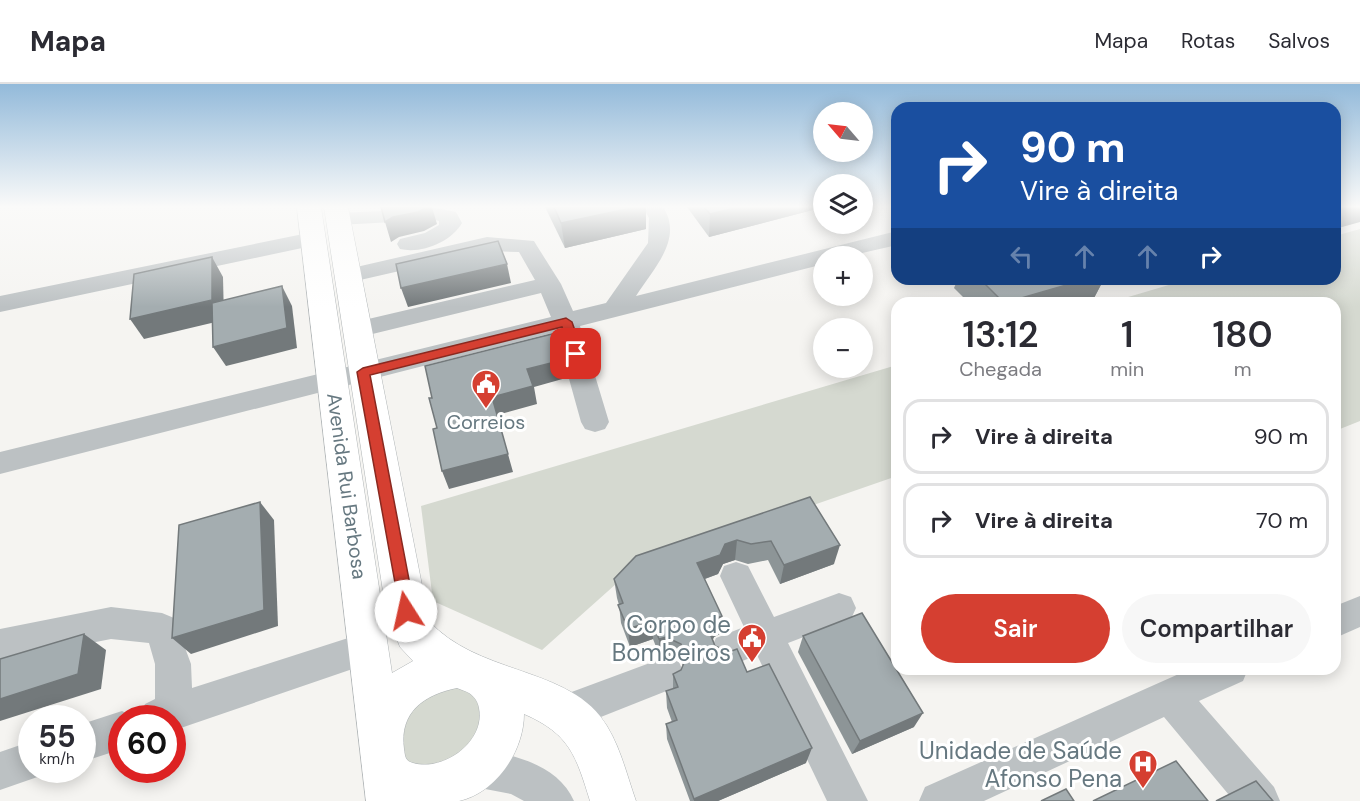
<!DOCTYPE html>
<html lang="pt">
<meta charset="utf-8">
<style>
:root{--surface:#fff;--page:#f7f7f7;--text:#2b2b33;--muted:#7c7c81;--line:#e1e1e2;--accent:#d53f31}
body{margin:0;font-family:"DM Sans",sans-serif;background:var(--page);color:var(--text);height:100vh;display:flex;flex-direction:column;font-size:22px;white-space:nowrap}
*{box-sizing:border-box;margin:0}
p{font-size:20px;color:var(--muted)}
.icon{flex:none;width:33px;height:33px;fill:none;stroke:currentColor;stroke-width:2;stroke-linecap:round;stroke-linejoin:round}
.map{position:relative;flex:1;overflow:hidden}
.details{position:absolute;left:891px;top:213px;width:450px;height:378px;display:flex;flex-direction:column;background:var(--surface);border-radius:18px;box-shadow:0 3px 15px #0003}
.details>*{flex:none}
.guide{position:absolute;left:891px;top:18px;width:450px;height:183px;border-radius:18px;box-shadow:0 3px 15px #0003;background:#1a4fa0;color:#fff;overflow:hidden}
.needle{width:39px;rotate:298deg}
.fabs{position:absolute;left:813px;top:18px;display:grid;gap:12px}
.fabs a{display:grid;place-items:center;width:60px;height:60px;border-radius:50%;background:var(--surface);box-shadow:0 3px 15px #0003;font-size:30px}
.speed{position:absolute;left:18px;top:621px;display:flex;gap:12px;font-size:30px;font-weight:700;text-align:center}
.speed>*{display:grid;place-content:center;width:78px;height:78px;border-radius:50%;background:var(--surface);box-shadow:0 3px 15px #0003;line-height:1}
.speed small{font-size:15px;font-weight:400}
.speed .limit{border:9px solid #d22;background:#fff;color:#111}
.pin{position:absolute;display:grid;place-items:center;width:51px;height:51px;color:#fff;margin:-26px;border-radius:12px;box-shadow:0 3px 9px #0006}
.me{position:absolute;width:66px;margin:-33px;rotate:350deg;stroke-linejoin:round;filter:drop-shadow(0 0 4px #0008)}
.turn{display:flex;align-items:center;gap:21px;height:126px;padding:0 30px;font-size:27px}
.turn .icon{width:78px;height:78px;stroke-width:2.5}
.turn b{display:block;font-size:42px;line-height:51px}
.lanes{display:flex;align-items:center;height:57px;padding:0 30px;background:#0003;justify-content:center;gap:30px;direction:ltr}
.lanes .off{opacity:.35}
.eta{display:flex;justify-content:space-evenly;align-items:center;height:102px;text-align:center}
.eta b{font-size:36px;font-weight:600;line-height:42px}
.action{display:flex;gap:12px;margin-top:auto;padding:12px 30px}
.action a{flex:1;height:69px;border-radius:36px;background:var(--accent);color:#fff;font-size:24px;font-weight:600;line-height:69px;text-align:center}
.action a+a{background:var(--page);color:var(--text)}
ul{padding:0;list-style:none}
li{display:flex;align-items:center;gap:18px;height:75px;margin:0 12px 9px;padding:0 18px;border:3px solid var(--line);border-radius:18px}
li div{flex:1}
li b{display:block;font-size:22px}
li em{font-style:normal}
header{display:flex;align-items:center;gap:36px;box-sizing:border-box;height:84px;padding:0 30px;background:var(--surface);border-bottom:2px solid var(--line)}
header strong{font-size:28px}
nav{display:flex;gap:33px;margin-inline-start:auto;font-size:21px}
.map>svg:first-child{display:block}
.green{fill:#d5d9d0}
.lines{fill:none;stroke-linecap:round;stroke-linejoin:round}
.major-casing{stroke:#b0b5b7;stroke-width:1}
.minor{fill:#bcc1c3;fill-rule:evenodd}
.major{fill:#fff;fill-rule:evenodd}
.wall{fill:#8d9597}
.shaded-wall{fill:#73797b}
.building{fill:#a4adb0;stroke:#73797b;stroke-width:1.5}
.route{fill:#d53f31;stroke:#8a2920;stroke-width:1.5}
.labels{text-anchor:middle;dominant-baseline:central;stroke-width:6;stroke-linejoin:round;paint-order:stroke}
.poi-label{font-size:20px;fill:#667880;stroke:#fff}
.street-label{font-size:20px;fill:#667880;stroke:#fff}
.near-poi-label{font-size:24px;fill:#667880;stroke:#fff;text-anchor:end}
</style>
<header>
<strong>Mapa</strong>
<nav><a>Mapa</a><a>Rotas</a><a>Salvos</a></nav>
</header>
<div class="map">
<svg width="1360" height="717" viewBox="0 0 1360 717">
<rect width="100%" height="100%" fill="#f5f4f1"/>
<g class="green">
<path d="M1360 145V337L1335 347V219H1108L1189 195H1335V152Z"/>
<path d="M897 281V392L635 483 542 566 433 517 421 422Z"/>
<path d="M451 596 480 612 484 648 438 689 403 679 400 626Z"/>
</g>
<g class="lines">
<g class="major-casing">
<path id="major" d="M297 123H321L392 589 413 577 400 563 386 527 324 123H348L429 537C476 589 561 583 600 632 619 656 626 689 636 717H590C576 672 570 650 524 630 524 667 496 709 459 717 450 717 439 717 431 717 409 717 388 717 366 717ZM457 604C461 606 466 607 469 609 475 613 478 618 479 624 486 657 444 688 413 679 405 677 405 672 404 665 399 629 423 611 457 604Z"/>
</g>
<g class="minor">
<path d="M432 123 456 128 462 139C451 158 422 170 400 165L397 160 400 155 425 149 439 141V137L421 132 417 128 421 124Z"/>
<path d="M643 123H663C684 155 653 185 636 212L897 147V161L849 172H824V180L580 242 609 338 605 345 595 348 585 345 581 338 556 248 0 390V368L551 233 541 209 356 254 347 252 344 246 347 240 535 196 519 168 487 167 347 199 339 197 335 192 339 187 487 153 534 157 537 162 561 200 573 227 606 219 648 159 649 134Z"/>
<path d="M403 126 411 127 414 132 411 137 338 141 330 140 327 135 330 130 338 129Z"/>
<path d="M313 148 321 150 324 155 321 160 0 228V212Z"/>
<path d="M736 478 748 482 774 533 839 509 851 513 856 524 851 535 788 559 868 717H827L757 571 728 583 716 578 710 566 716 554 744 543 720 492 724 482Z"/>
<path d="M1360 512V543L1335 554V522Z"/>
<path d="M111 523 162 529 174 534 191 580 192 604 370 547 382 551 388 563 382 575 370 579 172 647V634L139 633 145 620 155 615V580L149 559 111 555 0 577V545Z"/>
<path d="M666 573 679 578 684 590 679 602 563 648 550 642 544 629 550 616Z"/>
<path d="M1190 585H1248L1243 597 1199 617 1274 703 1280 717H1234L1164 633 984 717H919L925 703Z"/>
<path d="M122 627 136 634H122V665L82 678V640Z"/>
<path d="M32 657V686H47L46 690 0 706V668Z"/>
<path d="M480 666C515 670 559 682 574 717H524L511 710 480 704 466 699 461 685 466 671Z"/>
</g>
<use href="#major" class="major"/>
</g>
<g class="wall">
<path d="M545 123H646V145L565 164Z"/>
<path d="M687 123H824L709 153Z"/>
<path d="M958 195H1104L1094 214 1078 219H969L954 204Z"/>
<path d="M810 413 834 480 780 500 768 476 748 480 735 476 723 480 718 490 705 495 720 550 714 553 713 555 715 562 747 588 806 679 718 717H690L667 655 666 640 672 638 667 624 666 607 673 605V590L681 586 683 582 681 577 667 571 660 573 653 555 630 563 621 539 619 521 617 514 614 495Z"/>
<path d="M803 552 914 643 852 670 798 568Z"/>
</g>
<g class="shaded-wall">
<path d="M427 123H432L437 140 424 147 399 153 391 158 385 138 393 133Z"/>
<path d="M636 123H646V145L565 164 561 139Z"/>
<path d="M739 123H824L709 153 710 130Z"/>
<path d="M1346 123H1360V138L1335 145V126Z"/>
<path d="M212 173 223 193 224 236 144 255 130 235Z"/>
<path d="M507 180 511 199 408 223 401 204Z"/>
<path d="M1087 195H1104L1094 214 1078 219H1004Z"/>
<path d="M282 202 292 222 297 264 226 282 213 263Z"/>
<path d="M563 276 566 294 534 303 537 320 497 331 513 388 449 405 442 387 492 313 527 285Z"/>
<path d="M260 418 274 436 278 542 191 570 172 554Z"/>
<path d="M737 456 735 476 723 480 718 490 696 498 697 479 725 460Z"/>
<path d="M840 461 834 480 780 500 784 481Z"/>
<path d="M722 532 720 550 714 553 708 565 709 547 715 535Z"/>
<path d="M652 537 653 555 630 563 628 545Z"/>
<path d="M84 550 106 566 101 605 0 637V615Z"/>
<path d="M666 553 667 571 660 573 659 555Z"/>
<path d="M923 629 914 643 852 670 860 657Z"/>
<path d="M812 664 806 679 718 717H694V715Z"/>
</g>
<g class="building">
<path d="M381 123H427L418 128 393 133 385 138Z"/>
<path d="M554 123H636L561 139Z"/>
<path d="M704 123H739L710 130Z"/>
<path d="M1335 123H1346L1335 126Z"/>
<path d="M498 157 507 180 401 204 396 180Z"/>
<path d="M212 173V216L130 235 134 190Z"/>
<path d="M980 195H1087L1004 219Z"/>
<path d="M282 202 287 244 213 263 212 219Z"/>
<path d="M556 249 563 276 527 285 533 302 492 313 508 370 442 387 433 345 437 344 429 314H432L425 282Z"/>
<path d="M810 413 840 461 784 481 771 457 751 460 737 456 725 460 720 471 697 479 722 532 715 535 709 547 715 562 729 568 737 565 747 588 769 580 812 664 694 715 666 640 677 636 666 607 678 603 673 590 681 586 686 574 681 560 666 553 659 555 652 537 628 545 618 521 623 519 614 495 636 472Z"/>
<path d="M260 418 264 526 172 554 179 441Z"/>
<path d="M862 529 923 629 860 657 803 552Z"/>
<path d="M84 550 78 590 0 615V575Z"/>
<path d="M1176 677 1208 717H1093Z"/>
<path d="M1256 697 1273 717H1216Z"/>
<path d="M1066 705 1074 717H1041Z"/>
</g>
<linearGradient id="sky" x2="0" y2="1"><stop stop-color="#93bada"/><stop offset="0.55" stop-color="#fafaf9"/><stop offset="1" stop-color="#fafaf9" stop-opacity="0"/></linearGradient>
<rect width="1360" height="223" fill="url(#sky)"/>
<path class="route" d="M566 234 572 238 583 270 581 273H572L562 243 370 291 415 527 412 532 406 534 401 532 357 288 363 284Z"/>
<defs>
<g id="civic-pin" transform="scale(1.5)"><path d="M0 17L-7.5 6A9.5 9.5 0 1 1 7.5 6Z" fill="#d53f31" stroke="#fff"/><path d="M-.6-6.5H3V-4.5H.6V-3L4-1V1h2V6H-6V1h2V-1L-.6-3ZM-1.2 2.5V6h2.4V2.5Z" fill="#fff"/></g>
<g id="hospital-pin" transform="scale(1.5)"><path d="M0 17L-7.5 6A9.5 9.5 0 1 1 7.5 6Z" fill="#d53f31" stroke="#fff"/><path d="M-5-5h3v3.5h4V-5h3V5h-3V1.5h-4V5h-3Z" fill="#fff"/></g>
</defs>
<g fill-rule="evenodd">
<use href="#civic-pin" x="486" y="300"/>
<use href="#civic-pin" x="752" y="554"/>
<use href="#hospital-pin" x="1143" y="680"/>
</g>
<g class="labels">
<g class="poi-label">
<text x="486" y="338">Correios</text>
</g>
<g class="street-label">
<text transform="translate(347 402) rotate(82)">Avenida Rui Barbosa</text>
</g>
<g class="near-poi-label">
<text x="731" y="540">Corpo de<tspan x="731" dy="28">Bombeiros</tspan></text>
<text x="1122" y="666">Unidade de Saúde<tspan x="1122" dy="28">Afonso Pena</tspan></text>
</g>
</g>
</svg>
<div class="fabs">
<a><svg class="needle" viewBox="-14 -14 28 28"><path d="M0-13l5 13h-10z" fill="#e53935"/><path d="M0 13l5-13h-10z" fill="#7c7c81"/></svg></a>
<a><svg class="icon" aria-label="layers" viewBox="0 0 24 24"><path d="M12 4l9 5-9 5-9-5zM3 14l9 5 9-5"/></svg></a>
<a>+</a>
<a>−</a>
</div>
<div class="speed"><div>55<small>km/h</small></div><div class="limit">60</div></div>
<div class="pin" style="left:576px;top:270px;background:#d93025"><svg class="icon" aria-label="arrive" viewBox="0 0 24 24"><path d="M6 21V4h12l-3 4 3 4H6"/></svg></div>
<svg class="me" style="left:406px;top:527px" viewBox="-20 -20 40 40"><circle r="19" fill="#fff"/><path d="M0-13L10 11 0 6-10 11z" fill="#d53f31"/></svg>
<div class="guide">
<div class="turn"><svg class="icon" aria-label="right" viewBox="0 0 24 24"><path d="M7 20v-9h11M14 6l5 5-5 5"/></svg><div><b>90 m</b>Vire à direita</div></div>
<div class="lanes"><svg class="icon off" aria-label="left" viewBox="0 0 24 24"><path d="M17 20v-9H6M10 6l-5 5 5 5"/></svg><svg class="icon off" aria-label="ahead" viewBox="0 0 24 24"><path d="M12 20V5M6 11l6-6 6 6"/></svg><svg class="icon off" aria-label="ahead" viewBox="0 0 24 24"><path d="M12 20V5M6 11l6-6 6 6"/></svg><svg class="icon" aria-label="right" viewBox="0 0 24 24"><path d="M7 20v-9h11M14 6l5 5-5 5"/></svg></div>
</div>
<section class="details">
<div class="eta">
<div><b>13:12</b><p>Chegada</p></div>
<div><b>1</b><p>min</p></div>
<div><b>180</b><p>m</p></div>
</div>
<ul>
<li><svg class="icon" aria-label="right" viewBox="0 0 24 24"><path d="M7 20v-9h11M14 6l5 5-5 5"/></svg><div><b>Vire à direita</b></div><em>90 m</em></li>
<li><svg class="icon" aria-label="right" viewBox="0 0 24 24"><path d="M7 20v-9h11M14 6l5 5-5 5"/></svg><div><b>Vire à direita</b></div><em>70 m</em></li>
</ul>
<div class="action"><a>Sair</a><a>Compartilhar</a></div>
</section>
</div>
